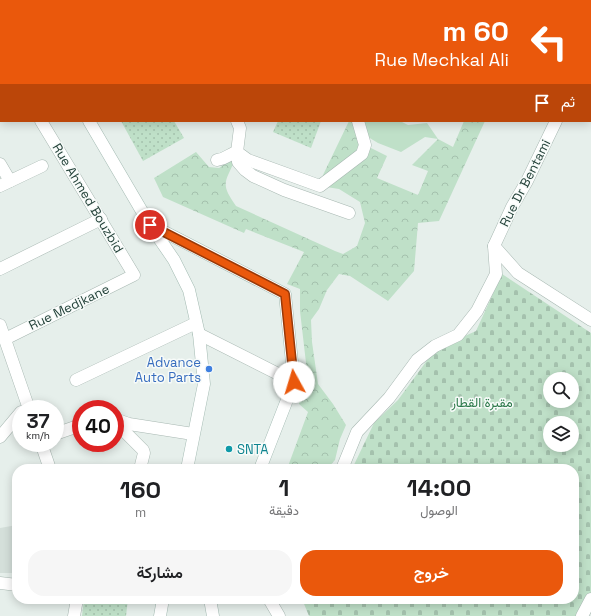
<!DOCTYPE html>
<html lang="ar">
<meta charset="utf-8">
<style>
:root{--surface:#fff;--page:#f6f6f6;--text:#202124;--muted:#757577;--accent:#ea580c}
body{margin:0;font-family:"Space Grotesk",Vazirmatn,sans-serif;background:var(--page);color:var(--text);direction:rtl;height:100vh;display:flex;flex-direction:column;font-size:15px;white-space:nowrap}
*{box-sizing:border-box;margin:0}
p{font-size:13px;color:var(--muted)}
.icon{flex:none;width:22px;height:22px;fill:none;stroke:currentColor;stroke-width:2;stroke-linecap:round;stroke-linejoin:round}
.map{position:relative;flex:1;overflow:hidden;direction:ltr}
.sheet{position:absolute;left:12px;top:464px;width:567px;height:140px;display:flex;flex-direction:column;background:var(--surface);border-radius:16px;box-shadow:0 2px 10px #0003;direction:rtl}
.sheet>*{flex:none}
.guide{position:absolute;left:0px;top:0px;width:591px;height:122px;box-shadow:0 2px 10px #0003;direction:rtl;background:#ea580c;color:#fff;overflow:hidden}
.tools{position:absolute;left:543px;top:372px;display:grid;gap:8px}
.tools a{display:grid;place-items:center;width:36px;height:36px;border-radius:50%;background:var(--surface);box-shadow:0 2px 10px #0003;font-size:20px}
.speed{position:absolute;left:12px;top:400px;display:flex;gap:8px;font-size:20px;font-weight:700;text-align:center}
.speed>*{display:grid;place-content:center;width:52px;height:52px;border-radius:50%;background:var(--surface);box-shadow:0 2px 10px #0003;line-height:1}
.speed small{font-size:10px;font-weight:400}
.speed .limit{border:6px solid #d22;background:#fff;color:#111}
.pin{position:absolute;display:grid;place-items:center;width:34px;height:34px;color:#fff;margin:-17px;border:2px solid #fff;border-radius:50%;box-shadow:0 1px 4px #0007}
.me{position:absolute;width:44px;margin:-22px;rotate:354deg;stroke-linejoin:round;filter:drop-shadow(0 0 3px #0008)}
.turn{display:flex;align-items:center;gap:14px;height:84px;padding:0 16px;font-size:18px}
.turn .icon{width:52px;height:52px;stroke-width:2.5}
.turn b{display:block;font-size:28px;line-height:34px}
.then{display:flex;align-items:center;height:38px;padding:0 16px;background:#0003;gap:8px;font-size:15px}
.eta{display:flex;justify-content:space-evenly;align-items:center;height:68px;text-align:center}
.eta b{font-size:24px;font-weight:600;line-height:28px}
.button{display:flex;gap:8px;margin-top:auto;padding:8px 16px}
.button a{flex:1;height:46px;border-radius:16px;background:var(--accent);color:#fff;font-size:16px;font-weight:600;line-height:46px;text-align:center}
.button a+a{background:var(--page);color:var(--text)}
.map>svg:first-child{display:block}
.built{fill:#d4dfda}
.grass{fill:#bfe0c8}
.forest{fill:url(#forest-crowns)}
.cemetery{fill:url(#cemetery-stones);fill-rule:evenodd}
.park{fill:url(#park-dots)}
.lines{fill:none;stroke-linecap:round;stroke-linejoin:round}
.street-casing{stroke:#a8b8b2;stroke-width:13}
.secondary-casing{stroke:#a4bbb3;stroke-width:13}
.street{stroke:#fff;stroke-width:12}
.secondary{stroke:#fff;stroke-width:12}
.route-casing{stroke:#983908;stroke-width:10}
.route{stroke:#ea580c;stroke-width:7}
.shop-dot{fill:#3f7fe0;stroke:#f7fbf9;stroke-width:1.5}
.culture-dot{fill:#0f9aa8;stroke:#f7fbf9;stroke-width:1.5}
.labels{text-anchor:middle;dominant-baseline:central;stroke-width:3;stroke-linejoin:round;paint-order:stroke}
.street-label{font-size:13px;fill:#24423a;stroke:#f7fbf9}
.shop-label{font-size:13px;fill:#366cbe;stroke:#f7fbf9;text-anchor:end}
.park-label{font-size:13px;fill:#2d7a4b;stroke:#f7fbf9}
.culture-label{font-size:13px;fill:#0d838f;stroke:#f7fbf9;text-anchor:start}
</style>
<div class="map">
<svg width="591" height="616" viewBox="0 0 591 616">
<defs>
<pattern id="forest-crowns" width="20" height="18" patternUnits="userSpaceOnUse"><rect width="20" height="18" fill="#bfe0c8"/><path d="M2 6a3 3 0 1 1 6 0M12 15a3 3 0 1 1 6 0" fill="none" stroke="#a4c1ad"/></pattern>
<pattern id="cemetery-stones" width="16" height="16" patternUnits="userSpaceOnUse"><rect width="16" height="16" fill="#bfe0c8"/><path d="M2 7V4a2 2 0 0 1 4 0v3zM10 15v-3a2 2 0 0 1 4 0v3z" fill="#a4c1ad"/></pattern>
<pattern id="park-dots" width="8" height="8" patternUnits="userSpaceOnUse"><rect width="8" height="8" fill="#bfe0c8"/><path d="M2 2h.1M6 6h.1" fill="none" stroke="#a4c1ad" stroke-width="1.8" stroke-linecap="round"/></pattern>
</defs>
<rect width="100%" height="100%" fill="#e6efeb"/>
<path class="built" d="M17 525V573H0V528Z"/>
<path class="grass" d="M359 121H400L408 125 427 123 438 139 425 137 401 152 378 143 368 137Z"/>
<path class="forest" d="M349 121H358L365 145 387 156 377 178 418 195 428 171 412 165 438 139 453 147 464 121H485L439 221 418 223 414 271 388 301 350 276 339 274 327 290 319 309 311 320 312 342 318 384 333 404 346 425 340 439 335 460 327 469H287L308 412 299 404 306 363 300 311V289L287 284 304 252 246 229 244 233 163 197 154 178 196 152 209 167 219 168 229 161 235 160C224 184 221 184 236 206L335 251 343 254 357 246 365 223 360 202 339 189 320 186 323 175Z"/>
<path class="cemetery" d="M502 274 591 333V611L589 616H309L302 599H574V469H352L374 423 398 400 431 355 447 344 476 331ZM550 379H572V401H550ZM550 423H572V445H550Z"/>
<g class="park">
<path d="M121 121H174L184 138 143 161Z"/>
<path d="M278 121H321L311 148 273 132Z"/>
<path d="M84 599H128L126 616H82Z"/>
</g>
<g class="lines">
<g class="street-casing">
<g id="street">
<path d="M170 0V1"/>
<path d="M590 47 591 44"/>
<path d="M0 53 1 54"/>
<path d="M237 121 240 128 237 152 248 160 320 186 362 154 365 145 358 121"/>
<path d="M217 160C227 159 228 154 237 152L238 162 245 170 253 176 284 190 349 213"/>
<path d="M0 164 10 181"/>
<path d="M0 186 42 166"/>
<path d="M494 246 518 273 591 320"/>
<path d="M0 269 101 219"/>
<path d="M0 325 29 409"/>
<path d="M199 334 294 382"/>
<path d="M5 339 134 275 41 121"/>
<path d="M76 380 196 323"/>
<path d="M115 419 129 424 193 434"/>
<path d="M115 422 143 450 144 453 140 469"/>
<path d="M55 434 81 425"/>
<path d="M0 437 21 412"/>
<path d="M41 443 50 469"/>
<path d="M342 469 357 432 389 398 417 360 435 346 458 335 477 311 496 274 494 246 512 207 527 181 556 121"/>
<path d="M0 583 17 585"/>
<path d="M269 599 279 616"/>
<path d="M74 616 77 599"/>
<path d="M582 616 591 599"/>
</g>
</g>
<g class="secondary-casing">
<g id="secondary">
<path d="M10 0V1"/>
<path d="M242 0 245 1"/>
<path d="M414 0 415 1"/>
<path d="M89 121 150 225 174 260 189 290 199 334 204 384 187 469"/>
<path d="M151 225 285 294 294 382 260 469"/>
<path d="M210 599 213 616"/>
<path d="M160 616 163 599"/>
</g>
</g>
<use href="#street" class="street"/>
<use href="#secondary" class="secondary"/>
</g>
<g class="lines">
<g class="route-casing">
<path id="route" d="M150 225 285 294 294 382"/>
</g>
<use href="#route" class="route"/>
</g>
<circle class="shop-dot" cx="209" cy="369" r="4"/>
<circle class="culture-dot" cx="229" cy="449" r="4"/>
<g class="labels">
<g class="street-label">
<text transform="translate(525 183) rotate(-63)">Rue Dr Bentami</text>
<text transform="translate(88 198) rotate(59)">Rue Ahmed Bouzbid</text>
<text transform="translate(69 307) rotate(-26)">Rue Medjkane</text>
</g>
<g class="shop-label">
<text x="201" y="362">Advance<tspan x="201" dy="15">Auto Parts</tspan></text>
</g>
<g class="park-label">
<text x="482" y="402">مقبرة القطار</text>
</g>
<g class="culture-label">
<text x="237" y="449">SNTA</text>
</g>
</g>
</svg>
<div class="tools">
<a><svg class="icon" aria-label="search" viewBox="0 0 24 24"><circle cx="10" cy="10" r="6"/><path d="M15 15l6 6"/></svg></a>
<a><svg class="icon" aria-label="layers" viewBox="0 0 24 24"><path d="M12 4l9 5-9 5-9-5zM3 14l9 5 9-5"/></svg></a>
</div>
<div class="speed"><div>37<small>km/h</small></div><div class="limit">40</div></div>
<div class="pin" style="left:150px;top:225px;background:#d93025"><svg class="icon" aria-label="arrive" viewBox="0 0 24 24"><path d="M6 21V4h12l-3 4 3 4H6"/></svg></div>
<svg class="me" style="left:294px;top:382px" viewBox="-20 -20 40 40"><circle r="19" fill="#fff"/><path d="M0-13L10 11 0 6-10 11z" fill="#ea580c"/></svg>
<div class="guide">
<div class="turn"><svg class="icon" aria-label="left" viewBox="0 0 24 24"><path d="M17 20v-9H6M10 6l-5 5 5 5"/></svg><div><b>60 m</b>Rue Mechkal Ali</div></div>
<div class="then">ثم<svg class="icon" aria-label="arrive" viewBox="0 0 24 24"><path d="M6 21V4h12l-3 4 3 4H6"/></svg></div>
</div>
<section class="sheet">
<div class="eta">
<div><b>14:00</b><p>الوصول</p></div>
<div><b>1</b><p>دقيقة</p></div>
<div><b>160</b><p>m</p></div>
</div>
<div class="button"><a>خروج</a><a>مشاركة</a></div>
</section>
</div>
